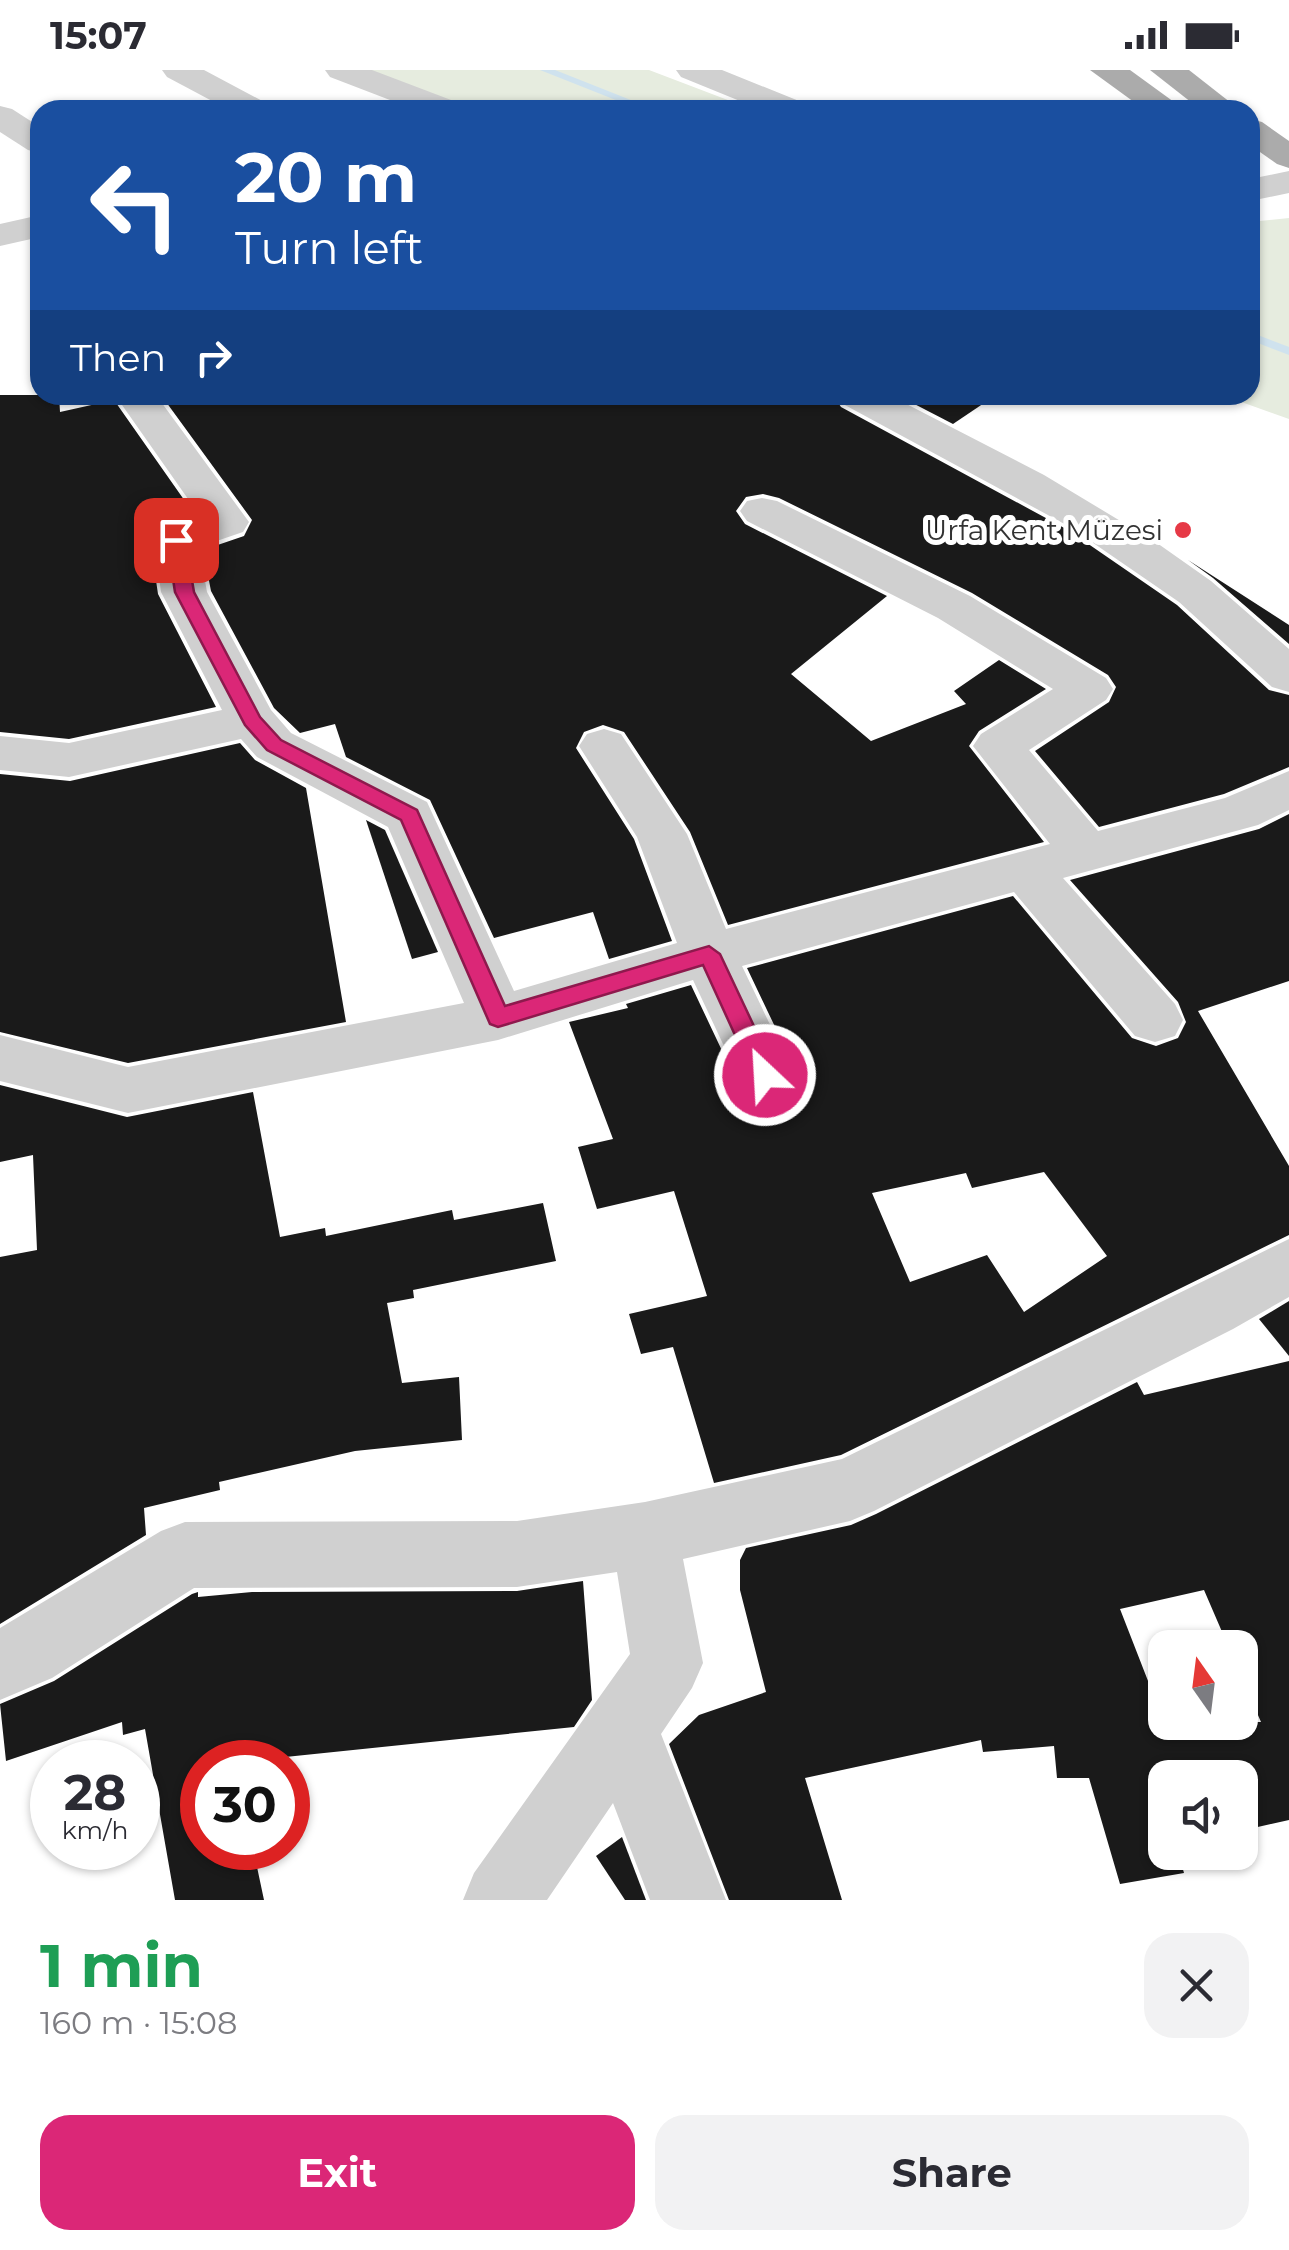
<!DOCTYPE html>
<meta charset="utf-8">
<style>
:root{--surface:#fff;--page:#f2f2f3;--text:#2b2b33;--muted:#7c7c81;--accent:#db2777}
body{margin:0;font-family:Montserrat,sans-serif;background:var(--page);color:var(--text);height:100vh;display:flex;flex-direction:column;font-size:38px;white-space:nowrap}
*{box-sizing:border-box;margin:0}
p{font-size:32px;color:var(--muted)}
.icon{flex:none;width:55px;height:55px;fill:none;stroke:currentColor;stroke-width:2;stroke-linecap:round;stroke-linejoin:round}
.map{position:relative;height:1830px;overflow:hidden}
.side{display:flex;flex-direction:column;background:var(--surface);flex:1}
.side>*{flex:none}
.banner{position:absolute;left:30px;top:30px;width:1230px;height:305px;border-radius:30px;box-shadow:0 2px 8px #0004;background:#1a4fa0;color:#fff;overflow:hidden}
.needle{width:65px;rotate:346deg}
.tools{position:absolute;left:1148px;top:1560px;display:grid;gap:20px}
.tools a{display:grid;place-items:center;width:110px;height:110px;border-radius:20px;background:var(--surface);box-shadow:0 2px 8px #0004;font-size:50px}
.speed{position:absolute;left:30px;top:1670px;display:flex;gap:20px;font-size:50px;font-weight:700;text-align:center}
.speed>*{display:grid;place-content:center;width:130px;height:130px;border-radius:50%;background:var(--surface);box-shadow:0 2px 8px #0004;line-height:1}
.speed small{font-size:25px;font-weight:400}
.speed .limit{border:15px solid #d22;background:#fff;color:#111}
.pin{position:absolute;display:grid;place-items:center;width:85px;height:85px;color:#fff;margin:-42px;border-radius:20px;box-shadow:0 5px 15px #0006}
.me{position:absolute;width:110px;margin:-55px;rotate:335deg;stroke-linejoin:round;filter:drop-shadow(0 0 8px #0008)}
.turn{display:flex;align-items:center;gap:35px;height:210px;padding:0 40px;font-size:45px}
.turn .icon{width:130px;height:130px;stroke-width:2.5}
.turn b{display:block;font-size:70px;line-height:85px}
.then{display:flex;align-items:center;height:95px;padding:0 40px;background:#0003;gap:20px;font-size:38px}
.round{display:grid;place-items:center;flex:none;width:105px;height:105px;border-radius:30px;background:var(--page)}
.head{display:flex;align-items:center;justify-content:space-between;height:170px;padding:0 40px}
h1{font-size:60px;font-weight:700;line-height:75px;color:#1e9e55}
.cta{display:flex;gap:20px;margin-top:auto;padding:20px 40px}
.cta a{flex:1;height:115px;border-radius:30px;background:var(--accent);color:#fff;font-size:40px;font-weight:700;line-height:115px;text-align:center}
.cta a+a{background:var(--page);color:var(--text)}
.status{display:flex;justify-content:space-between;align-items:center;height:70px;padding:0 50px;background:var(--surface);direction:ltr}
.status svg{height:28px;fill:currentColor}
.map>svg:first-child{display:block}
.green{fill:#e6ecdf}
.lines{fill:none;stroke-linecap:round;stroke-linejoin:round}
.stream{fill:#cfe2ee;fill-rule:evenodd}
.building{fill:#1a1a1a;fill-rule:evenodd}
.minor{fill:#d0d0d0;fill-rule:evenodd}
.major{fill:#ababab;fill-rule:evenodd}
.route{fill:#db2777;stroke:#8e194d;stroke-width:2.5}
.poi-dot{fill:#e63946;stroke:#fff;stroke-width:4}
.labels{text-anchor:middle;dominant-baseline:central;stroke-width:10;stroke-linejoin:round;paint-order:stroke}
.poi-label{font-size:28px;fill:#333;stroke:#fff;text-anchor:end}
</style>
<div class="status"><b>15:07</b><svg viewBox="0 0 49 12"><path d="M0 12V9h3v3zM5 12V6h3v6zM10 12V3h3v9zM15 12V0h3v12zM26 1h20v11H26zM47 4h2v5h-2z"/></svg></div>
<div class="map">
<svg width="1289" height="1830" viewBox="0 0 1289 1830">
<rect width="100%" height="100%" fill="#fff"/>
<g class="green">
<path d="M363 0H649L754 40H467Z"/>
<path d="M1289 148V349L1222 325H1250V152Z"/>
</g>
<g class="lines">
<g class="stream">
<path d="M540 0H555L656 40H641Z"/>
<path d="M1250 262 1289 277V285L1250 270Z"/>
</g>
</g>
<g class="building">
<path d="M0 325H59L60 342 114 330 194 444 159 456 150 470 158 524 216 637 69 669 0 662Z"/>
<path d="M161 325H833L841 337 1068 460 1177 535 1269 620 1289 625V697L1224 724 1099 757 1035 681 1109 632 1116 617 1108 605 972 523 779 428 763 424 746 427 736 441 745 454 887 526 791 604 871 671 966 634 954 621 999 590 1046 619 979 661 969 676 1044 772 728 855 690 762 624 662 603 655 584 662 576 678 634 769 672 871 609 889 593 842 494 868 430 730 346 687 335 654 300 663 274 638 211 521 203 480 244 466 252 450Z"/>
<path d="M897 325H996L953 354Z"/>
<path d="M1188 490 1289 555V574L1213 508Z"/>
<path d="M240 673 255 690 306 718 346 952 128 993 0 962V704L70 711Z"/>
<path d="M1289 744V911L1198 941 1289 1096V1165L841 1385 714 1413 673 1277 641 1284 629 1244 707 1226 674 1121 597 1139 578 1077 613 1069 569 952 628 938 626 934 691 915 742 1023 766 1032 788 1023 797 1003 747 898 1013 826 1132 968 1156 976 1178 968 1186 952 1178 932 1070 810 1259 759ZM1044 1102 1107 1186 1024 1242 987 1185 910 1212 872 1123 966 1103 972 1118Z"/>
<path d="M366 750 385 760 438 882 412 889Z"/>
<path d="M0 1015 127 1047 253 1022 280 1167 325 1158 326 1166 452 1140 454 1150 543 1133 556 1191 413 1220 414 1228 387 1233 402 1313 459 1307 462 1370 355 1381 219 1412 220 1420 144 1438 146 1465 0 1554V1187L37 1180 33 1085 0 1092Z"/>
<path d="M1289 1231V1286L1259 1249Z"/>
<path d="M1289 1291V1750L1240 1761V1708H1165V1782H1178L1184 1803 1120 1814 1089 1708H1057L1054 1676 983 1682 981 1670 805 1708 842 1830H729L669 1674 699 1645 766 1622 740 1520V1490L746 1478 851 1455 876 1444 1137 1312 1144 1325ZM1204 1520 1229 1578H1240V1604L1261 1652H1164L1120 1539Z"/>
<path d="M583 1511 592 1630 574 1657 236 1692H202V1778H253L264 1830H175L145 1659 123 1665 122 1652 6 1691 0 1634 54 1611 192 1524 198 1522V1527L252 1522 517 1521Z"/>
<path d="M622 1767 646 1830H625L596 1786Z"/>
</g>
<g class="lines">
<g class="minor">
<path d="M162 0H204L266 33 271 40H229L167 7Z"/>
<path d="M325 0H372L459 33 464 40H416L330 7Z"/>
<path d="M676 0H722L804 33 809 40H762L681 7Z"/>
<path d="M0 36 12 39 40 57V83L28 80 0 62Z"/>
<path d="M1289 101V123L1250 131V109Z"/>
<path d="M40 145V167L0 176V154Z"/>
<path d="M115 325H156L249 452 243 462 199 477 207 522 271 640 291 663 427 732 514 921 677 873 637 767 579 676 587 664 604 659 621 664 687 764 726 859 1050 774 973 676 981 664 1053 619 938 548 747 451 740 441 747 431 762 428 777 431 970 526 1106 608 1113 619 1106 630 1029 680 1098 761 1225 728 1289 701V740L1258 755 1063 808 1175 934 1183 950 1175 966 1155 972 1135 966 1014 822 742 896 794 1005 785 1021 765 1028 745 1021 693 910 498 970 128 1043 0 1011V965L128 997 464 933 388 757 257 687 241 669 69 707 0 700V666L69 673 222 640 161 522 154 470 160 460 200 446Z"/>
<path d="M837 325H889L1044 405 1157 473 1211 511 1289 579V622L1272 617 1179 532 1070 457 843 334Z"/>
<path d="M1289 1169V1227L1233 1259 874 1441 850 1451 683 1489 703 1593 692 1618 661 1664 726 1830H650L613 1733 547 1830H463L474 1803 630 1584 617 1502 517 1517 194 1518 52 1608 0 1630V1558L161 1461 185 1452 517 1451 645 1432 842 1389Z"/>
</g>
<g class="major">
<path d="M1090 0H1130L1185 40H1145Z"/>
<path d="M1150 0H1189L1240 40H1201Z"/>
<path d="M1250 49 1262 52 1289 71V98L1277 94 1250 75Z"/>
</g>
</g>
<path class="route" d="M176 464 185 470 194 522 260 647 281 670 417 740 505 936 709 876 720 884 777 1005 773 1011H756L703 895 498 957 490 954 401 750 267 680 245 655 175 522 167 470Z"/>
<circle class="poi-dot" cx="1183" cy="460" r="10"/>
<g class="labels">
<g class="poi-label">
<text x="1163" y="460">Urfa Kent Müzesi</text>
</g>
</g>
</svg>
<div class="tools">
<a><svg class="needle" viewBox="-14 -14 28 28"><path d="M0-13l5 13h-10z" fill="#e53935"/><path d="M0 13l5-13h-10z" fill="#7c7c81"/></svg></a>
<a><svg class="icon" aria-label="sound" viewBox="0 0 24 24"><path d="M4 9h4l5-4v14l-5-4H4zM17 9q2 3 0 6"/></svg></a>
</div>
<div class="speed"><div>28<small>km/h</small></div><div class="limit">30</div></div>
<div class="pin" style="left:176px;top:470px;background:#d93025"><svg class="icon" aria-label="arrive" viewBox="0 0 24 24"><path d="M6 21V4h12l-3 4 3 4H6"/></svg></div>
<svg class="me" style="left:765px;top:1005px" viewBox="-20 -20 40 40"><circle r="17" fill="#db2777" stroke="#fff" stroke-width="3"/><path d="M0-11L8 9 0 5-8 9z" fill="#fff"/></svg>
<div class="banner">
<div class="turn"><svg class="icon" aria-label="left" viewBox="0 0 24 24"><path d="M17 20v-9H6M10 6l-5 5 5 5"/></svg><div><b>20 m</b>Turn left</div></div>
<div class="then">Then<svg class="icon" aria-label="right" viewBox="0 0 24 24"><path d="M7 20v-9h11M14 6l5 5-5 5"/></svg></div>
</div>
</div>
<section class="side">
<div class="head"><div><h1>1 min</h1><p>160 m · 15:08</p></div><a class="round"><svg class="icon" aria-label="close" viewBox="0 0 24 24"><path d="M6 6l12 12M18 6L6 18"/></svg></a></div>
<div class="cta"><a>Exit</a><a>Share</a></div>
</section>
